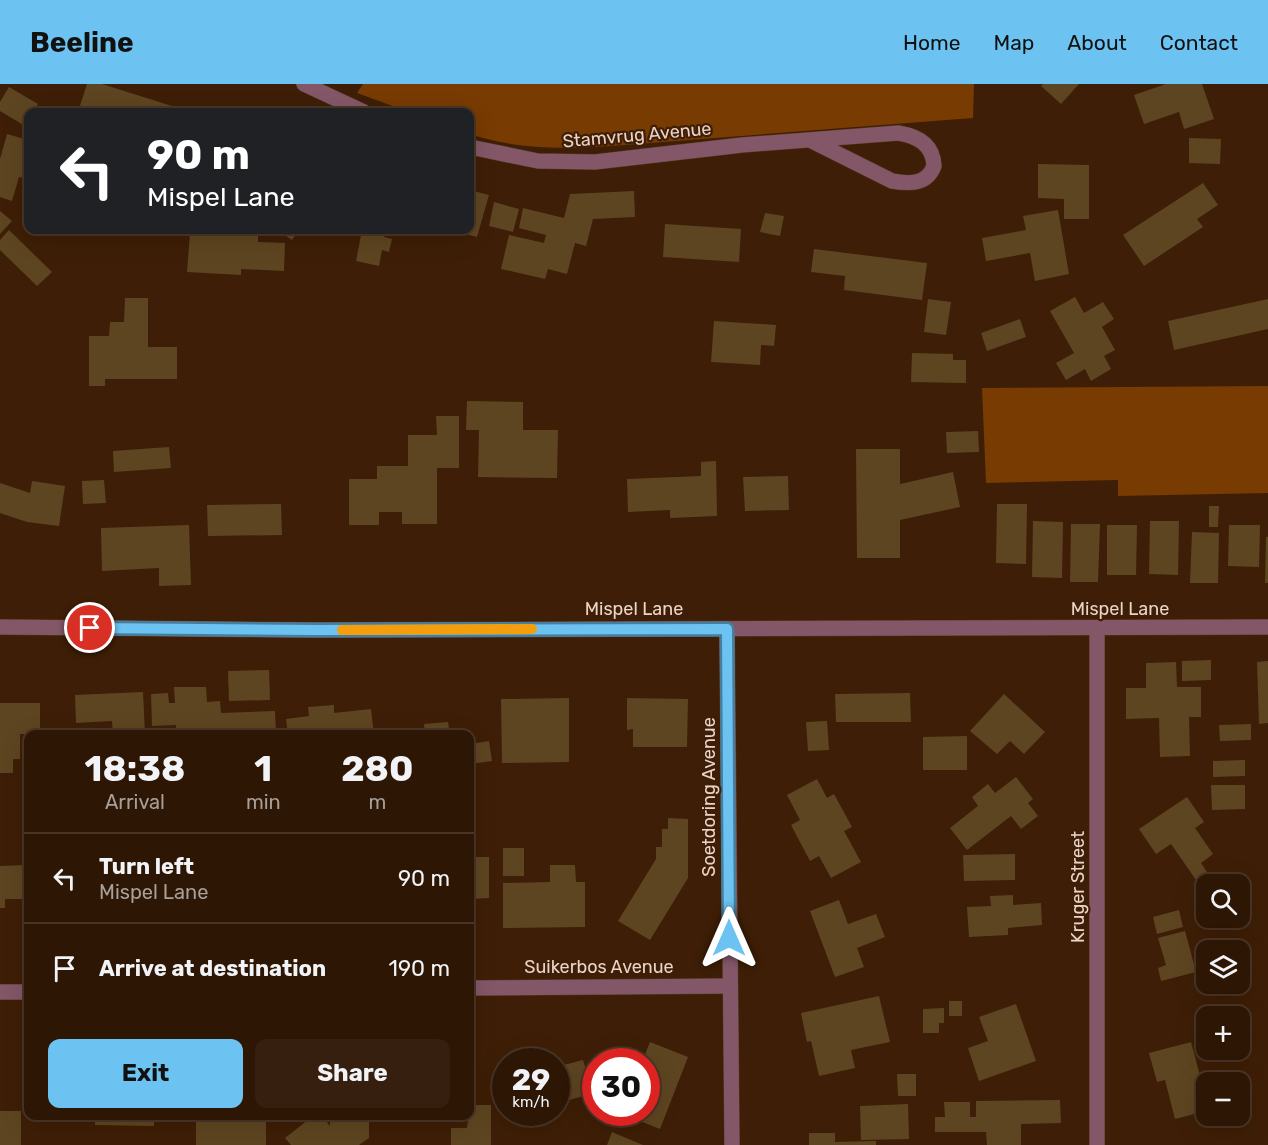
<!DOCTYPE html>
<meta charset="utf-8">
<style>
:root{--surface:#2e1604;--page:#361f0e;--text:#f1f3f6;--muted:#a79f9a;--line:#493526;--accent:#6cc3f2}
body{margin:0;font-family:Rubik,sans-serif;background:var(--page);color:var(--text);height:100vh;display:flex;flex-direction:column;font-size:22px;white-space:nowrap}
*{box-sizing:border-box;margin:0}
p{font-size:20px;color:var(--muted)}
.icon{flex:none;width:33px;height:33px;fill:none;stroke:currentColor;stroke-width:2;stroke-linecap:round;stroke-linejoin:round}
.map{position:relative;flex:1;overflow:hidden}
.panel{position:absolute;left:24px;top:646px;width:450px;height:390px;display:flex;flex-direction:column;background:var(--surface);border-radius:12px;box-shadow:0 6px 24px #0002,0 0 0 2px var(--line)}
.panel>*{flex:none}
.guide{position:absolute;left:24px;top:24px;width:450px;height:126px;border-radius:12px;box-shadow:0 6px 24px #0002,0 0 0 2px var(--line);background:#202124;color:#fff;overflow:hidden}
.controls{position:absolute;left:1196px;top:790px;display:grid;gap:12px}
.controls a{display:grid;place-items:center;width:54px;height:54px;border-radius:12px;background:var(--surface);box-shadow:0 6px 24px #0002,0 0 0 2px var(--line);font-size:30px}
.speed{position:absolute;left:492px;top:964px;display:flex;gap:12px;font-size:30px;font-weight:700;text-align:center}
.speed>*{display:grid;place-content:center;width:78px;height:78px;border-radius:50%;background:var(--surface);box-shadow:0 6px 24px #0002,0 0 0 2px var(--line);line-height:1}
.speed small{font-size:15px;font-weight:400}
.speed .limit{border:9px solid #d22;background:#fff;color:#111}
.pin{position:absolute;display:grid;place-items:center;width:51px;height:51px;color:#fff;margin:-26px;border:3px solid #fff;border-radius:50%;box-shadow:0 2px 6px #0007}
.me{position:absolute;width:66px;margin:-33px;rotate:0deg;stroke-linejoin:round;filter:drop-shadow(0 0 4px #0008)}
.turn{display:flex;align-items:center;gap:21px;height:126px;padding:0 24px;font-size:27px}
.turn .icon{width:78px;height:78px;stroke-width:2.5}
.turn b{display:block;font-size:42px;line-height:51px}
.eta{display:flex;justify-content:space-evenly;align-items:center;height:102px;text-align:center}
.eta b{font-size:36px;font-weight:700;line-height:42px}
.action{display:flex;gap:12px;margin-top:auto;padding:12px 24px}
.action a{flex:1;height:69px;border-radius:12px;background:var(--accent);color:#111;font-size:24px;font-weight:700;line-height:69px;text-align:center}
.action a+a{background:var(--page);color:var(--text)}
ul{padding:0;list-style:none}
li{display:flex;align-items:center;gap:18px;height:90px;padding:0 24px;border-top:2px solid var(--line)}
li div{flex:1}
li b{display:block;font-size:22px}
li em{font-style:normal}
header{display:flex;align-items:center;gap:36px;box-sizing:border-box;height:84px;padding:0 30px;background:var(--accent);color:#111}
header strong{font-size:28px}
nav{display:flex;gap:33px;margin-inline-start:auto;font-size:21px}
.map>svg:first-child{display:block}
.green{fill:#783b01}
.building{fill:#5e4521}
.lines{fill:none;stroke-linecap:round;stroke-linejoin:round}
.minor-casing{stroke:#5a3b25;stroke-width:16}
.minor{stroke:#835768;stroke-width:15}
.route-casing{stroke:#467f9d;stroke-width:15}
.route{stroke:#6cc3f2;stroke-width:10}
.slow{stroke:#f59e0b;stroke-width:10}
.labels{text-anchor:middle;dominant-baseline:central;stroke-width:4.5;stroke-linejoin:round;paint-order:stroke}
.street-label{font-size:18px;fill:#ead4c7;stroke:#3e1e06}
</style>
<header>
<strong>Beeline</strong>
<nav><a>Home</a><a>Map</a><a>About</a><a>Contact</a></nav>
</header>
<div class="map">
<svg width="1268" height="1061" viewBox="0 0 1268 1061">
<rect width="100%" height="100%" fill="#3e1e06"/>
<g class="green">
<path d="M363 0H974L973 34 611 62C559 65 519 66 470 50V28H409L357 9Z"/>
<path d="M1268 302V409L1118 412V396L986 399 982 304Z"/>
</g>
<g class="building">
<path d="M87 0H102L191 28H78Z"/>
<path d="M1043 0H1079L1061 20 1041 2Z"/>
<path d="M1166 0H1202L1214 35 1184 45 1179 28 1144 40 1134 11Z"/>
<path d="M9 3 38 20 33 28H28V37L25 42 0 27V18Z"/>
<path d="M7 50 28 56V95L19 93 12 117 0 113V75Z"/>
<path d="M1189 54 1221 55 1220 80 1189 79Z"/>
<path d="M1038 80 1089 81V135H1064V115L1038 114Z"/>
<path d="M1203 99 1218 121 1197 135 1203 143 1144 182 1123 151Z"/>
<path d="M470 106 489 111 477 153 451 146H470Z"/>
<path d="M634 107 635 133 593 135 586 162 575 159 567 190 548 185 545 195 501 185 509 151 544 159 546 151 519 144 523 124 564 134 570 110Z"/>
<path d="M494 118 519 125 513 148 489 142Z"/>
<path d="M1058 126 1069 190 1035 197 1030 169 986 177 982 154 1026 146 1023 132Z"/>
<path d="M0 127 12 137 0 150Z"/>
<path d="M765 129 784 132 780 152 760 148Z"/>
<path d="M665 140 741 145 739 178 663 173Z"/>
<path d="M9 146 52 188 37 202 0 166V156Z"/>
<path d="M277 146H299L292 156Z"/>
<path d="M362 146H386L384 153 392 155 389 168 382 166 379 182 356 177Z"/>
<path d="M190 149 258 152V158L285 159 284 187 241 185V191L187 188Z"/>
<path d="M814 165 927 179 922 216 844 206 845 192 811 188Z"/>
<path d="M1075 213 1084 229 1103 218 1114 235 1102 243 1115 266 1104 272 1111 285 1091 297 1085 285 1066 296 1056 279 1074 269 1050 227Z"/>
<path d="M125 214H148V263H177V295H105V302H89V252H109L110 238H124Z"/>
<path d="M928 215 951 218 946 251 924 248Z"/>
<path d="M1268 215V245L1174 266 1168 237Z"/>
<path d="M1020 235 1026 253 987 267 981 249Z"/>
<path d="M714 237 776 241 774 262 761 261 760 281 711 278Z"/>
<path d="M912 269 953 270V276H966V299L911 298Z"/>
<path d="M467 317 523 318V346H558L557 394 478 393 479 346H466Z"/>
<path d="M436 332H459V384H437V440H402V428H379V441H349V395H377V382H408V351H437Z"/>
<path d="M978 347 979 368 947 369 946 348Z"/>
<path d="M169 363 171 384 114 388 113 367Z"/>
<path d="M856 365H900V400L953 388 960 423 900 436V474H857Z"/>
<path d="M716 377 717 432 670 434V426L628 428 627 395 701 392V378Z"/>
<path d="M788 392 789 426 745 427 743 393Z"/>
<path d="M104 396 106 419 83 420 82 397Z"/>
<path d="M32 397 65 402 59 442 27 438 0 429V399L30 409Z"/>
<path d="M281 420 282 451 208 452 207 421Z"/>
<path d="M997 420H1027L1026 480 996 479Z"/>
<path d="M1209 422H1219L1218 443H1209Z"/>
<path d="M1033 437 1063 438 1062 494 1032 493Z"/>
<path d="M1150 437H1179L1178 491 1149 490Z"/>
<path d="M1071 440H1100L1098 498H1070Z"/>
<path d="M189 441 191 501 159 502V484L102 487 101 444Z"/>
<path d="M1107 441H1137L1136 491H1107Z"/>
<path d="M1229 441H1260L1259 483 1228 482Z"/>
<path d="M1192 448 1219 449 1218 499H1190Z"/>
<path d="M1266 453H1268V499H1265Z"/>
<path d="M1211 576V596L1182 597V577Z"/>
<path d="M1268 577V639L1259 640 1257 578Z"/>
<path d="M1176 578 1177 603H1201V633H1189L1190 672 1160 673 1159 634 1126 635V604H1146V579Z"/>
<path d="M269 586 270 616 229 617 228 587Z"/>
<path d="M174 603H206L207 618 220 617 221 629 275 627 276 651H176V641L152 642 151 610 168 609 169 619H175Z"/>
<path d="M143 608 145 650 113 651 112 637 76 639 75 611Z"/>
<path d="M910 609 911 638H836L835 610Z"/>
<path d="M1004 610 1045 648 1024 670 1010 657 997 670 970 647Z"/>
<path d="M569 614V678L502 679 501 615Z"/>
<path d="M627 614 688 615 687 663H633V645L627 646Z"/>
<path d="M0 619H40V650H20V675H13V689H0Z"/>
<path d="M334 621V629L371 625 374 651H288L286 635 309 632 308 623Z"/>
<path d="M827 637 829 666 808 667 806 638Z"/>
<path d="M448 638 450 651H425L424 640Z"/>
<path d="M1251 640V656L1220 657 1219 641Z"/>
<path d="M967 652V686H923V653Z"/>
<path d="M489 657 492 677 470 680V660Z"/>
<path d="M1245 676V692L1213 693V677Z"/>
<path d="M1016 693 1033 715 1028 719 1038 732 1021 745 1011 732 967 766 950 744 978 722 972 713 988 700 995 709Z"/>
<path d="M817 695 827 714 834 710 852 743 844 747 861 778 831 794 819 772 810 777 791 741 800 736 787 711Z"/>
<path d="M1211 701H1245V725L1212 726Z"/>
<path d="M1187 713 1204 738 1195 744 1213 770 1201 779 1207 788 1196 796 1171 760 1156 770 1139 745Z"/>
<path d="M668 734 688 735V794L650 856 618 837 656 775V763H662V745H668Z"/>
<rect x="503" y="764" width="21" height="28"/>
<path d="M1015 770V796L964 797 963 771Z"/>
<path d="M470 773H489V814L470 815Z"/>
<path d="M28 781V815H5V824H0V782Z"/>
<path d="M550 781H575L576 798H585V843L503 844V799L550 798Z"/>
<path d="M1013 811V821L1041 819 1042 841 1008 844V851L969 853 967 823 991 822 990 812Z"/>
<path d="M839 816 848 840 876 830 885 853 857 864 864 883 835 893 810 827Z"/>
<path d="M1179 826 1183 843 1157 850 1153 833Z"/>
<path d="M1185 847 1196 888 1161 897 1158 884 1166 881 1158 854Z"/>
<path d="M1208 858 1210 867H1206V879L1202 880 1196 860Z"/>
<path d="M879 912 890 958 851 966 855 984 819 992 811 957 807 958 801 929Z"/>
<rect x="949" y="917" width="13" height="15"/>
<path d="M1016 920 1036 977 979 997 968 964 988 957 979 933Z"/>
<path d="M944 924V939H939V949H923V925Z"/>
<rect x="1239" y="940" width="9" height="25"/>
<path d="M650 958 688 973 660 1045 620 1029H646V978H642Z"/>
<path d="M1191 958 1206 1014 1195 1017 1198 1029 1175 1035 1165 996 1157 998 1149 969Z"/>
<path d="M583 976 593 1009 556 1020V983Z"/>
<path d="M897 990H916V1012H898Z"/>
<path d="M1060 1016 1061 1039 1021 1040V1061H987L986 1048H935V1033H945L944 1018H970V1033H976V1017Z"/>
<path d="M908 1020 909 1055 861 1056 860 1022Z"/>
<path d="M470 1021H491V1061H451V1044H467Z"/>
<rect x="0" y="1027" width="21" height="34"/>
<path d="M510 1029H546V1030L513 1039Z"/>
<path d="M95 1032H154V1042L95 1041Z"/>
<rect x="196" y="1032" width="70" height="29"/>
<path d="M313 1032H322L330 1042V1032H369V1054L359 1061H291L285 1054Z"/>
<path d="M612 1048 643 1061H607Z"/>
<path d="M809 1049H835V1058L876 1057V1061H809Z"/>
</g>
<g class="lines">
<g class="minor-casing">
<g id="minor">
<path d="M304 0 364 28"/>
<path d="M470 63 538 77 595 78 742 61 898 49C917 52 933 60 934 82 927 101 909 100 892 97L810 56"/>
<path d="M0 543 315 546 1268 543"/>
<path d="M727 545 732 1061"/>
<path d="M1097 545V1061"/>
<path d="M470 904 730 902"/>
<path d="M0 908H28"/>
</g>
</g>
<use href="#minor" class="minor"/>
</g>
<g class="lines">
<g class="route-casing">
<path id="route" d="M90 544 315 546 727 545 729 854"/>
</g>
<use href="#route" class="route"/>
<path class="slow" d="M342 546 532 545"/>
</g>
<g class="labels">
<g class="street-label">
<text transform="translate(637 51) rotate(-5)">Stamvrug Avenue</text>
<text x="634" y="525">Mispel Lane</text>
<text x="1120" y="525">Mispel Lane</text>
<text transform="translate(709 713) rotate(-90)">Soetdoring Avenue</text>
<text transform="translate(1078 803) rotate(-90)">Kruger Street</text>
<text x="599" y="883">Suikerbos Avenue</text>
</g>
</g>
</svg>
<div class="controls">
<a><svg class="icon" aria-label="search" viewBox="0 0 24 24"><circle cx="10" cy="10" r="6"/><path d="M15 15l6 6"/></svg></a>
<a><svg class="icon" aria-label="layers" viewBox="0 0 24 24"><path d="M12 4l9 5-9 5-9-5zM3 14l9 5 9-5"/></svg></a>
<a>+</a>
<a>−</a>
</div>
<div class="speed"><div>29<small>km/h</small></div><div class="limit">30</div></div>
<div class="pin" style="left:90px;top:544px;background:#d93025"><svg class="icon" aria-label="arrive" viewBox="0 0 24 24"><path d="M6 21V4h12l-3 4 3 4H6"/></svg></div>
<svg class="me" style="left:729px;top:854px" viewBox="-20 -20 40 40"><path d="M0-17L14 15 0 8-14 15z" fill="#6cc3f2" stroke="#fff" stroke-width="4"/></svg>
<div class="guide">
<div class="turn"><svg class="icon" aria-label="left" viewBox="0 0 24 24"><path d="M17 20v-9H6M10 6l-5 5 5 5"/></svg><div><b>90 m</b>Mispel Lane</div></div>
</div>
<section class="panel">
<div class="eta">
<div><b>18:38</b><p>Arrival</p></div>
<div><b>1</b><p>min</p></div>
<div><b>280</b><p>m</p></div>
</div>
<ul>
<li><svg class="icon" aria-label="left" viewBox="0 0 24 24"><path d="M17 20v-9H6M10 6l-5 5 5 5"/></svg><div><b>Turn left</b><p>Mispel Lane</p></div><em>90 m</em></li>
<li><svg class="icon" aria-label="arrive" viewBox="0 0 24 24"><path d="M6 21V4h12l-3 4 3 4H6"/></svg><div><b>Arrive at destination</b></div><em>190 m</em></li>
</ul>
<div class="action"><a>Exit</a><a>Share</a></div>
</section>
</div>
